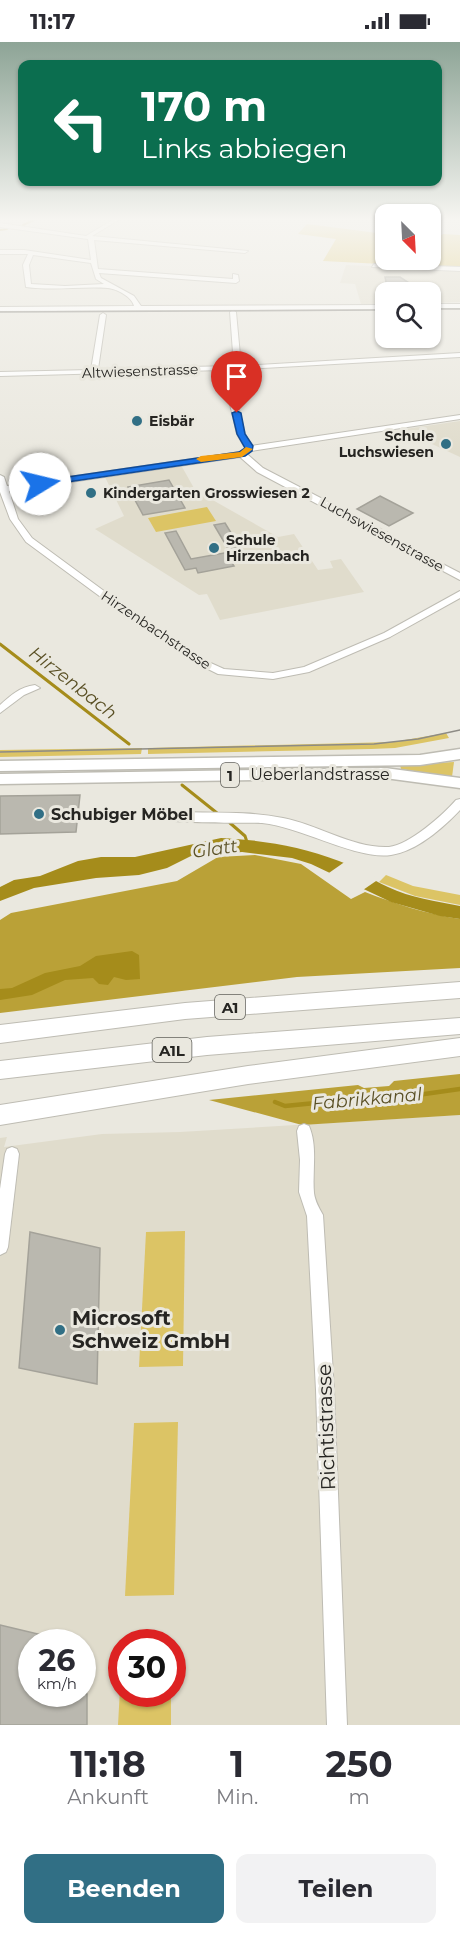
<!DOCTYPE html>
<html lang="de">
<meta charset="utf-8">
<style>
:root{--surface:#fff;--page:#f2f2f3;--text:#2b2b33;--muted:#7c7c81;--accent:#316f85}
body{margin:0;font-family:Montserrat,sans-serif;background:var(--page);color:var(--text);height:100vh;display:flex;flex-direction:column;font-size:22px;white-space:nowrap}
*{box-sizing:border-box;margin:0}
p{font-size:20px;color:var(--muted)}
.icon{flex:none;width:33px;height:33px;fill:none;stroke:currentColor;stroke-width:2;stroke-linecap:round;stroke-linejoin:round}
.map{position:relative;height:1683px;overflow:hidden}
.side{display:flex;flex-direction:column;background:var(--surface);flex:1}
.side>*{flex:none}
.hud{position:absolute;left:18px;top:18px;width:424px;height:126px;border-radius:12px;box-shadow:0 2px 4px #0004;background:#0b6e4f;color:#fff;overflow:hidden}
.needle{width:39px;rotate:156deg}
.tools{position:absolute;left:375px;top:162px;display:grid;gap:12px}
.tools a{display:grid;place-items:center;width:66px;height:66px;border-radius:12px;background:var(--surface);box-shadow:0 2px 4px #0004;font-size:30px}
.speed{position:absolute;left:18px;top:1587px;display:flex;gap:12px;font-size:30px;font-weight:700;text-align:center}
.speed>*{display:grid;place-content:center;width:78px;height:78px;border-radius:50%;background:var(--surface);box-shadow:0 2px 4px #0004;line-height:1}
.speed small{font-size:15px;font-weight:400}
.speed .limit{border:9px solid #d22;background:#fff;color:#111}
.pin{position:absolute;display:grid;place-items:center;width:51px;height:51px;color:#fff;margin:-62px -26px;border-radius:50% 50% 50% 0;rotate:-45deg;box-shadow:0 0 6px #0007}
.pin .icon{rotate:45deg}
.me{position:absolute;width:66px;margin:-33px;rotate:81deg;stroke-linejoin:round;filter:drop-shadow(0 0 4px #0008)}
.turn{display:flex;align-items:center;gap:21px;height:126px;padding:0 24px;font-size:27px}
.turn .icon{width:78px;height:78px;stroke-width:2.5}
.turn b{display:block;font-size:42px;line-height:51px}
.eta{display:flex;justify-content:space-evenly;align-items:center;height:102px;text-align:center}
.eta b{font-size:36px;font-weight:700;line-height:42px}
.primary-button{display:flex;gap:12px;margin-top:auto;padding:12px 24px}
.primary-button a{flex:1;height:69px;border-radius:12px;background:var(--accent);color:#fff;font-size:24px;font-weight:700;line-height:69px;text-align:center}
.primary-button a+a{background:var(--page);color:var(--text)}
.status{display:flex;justify-content:space-between;align-items:center;height:42px;padding:0 30px;background:var(--surface);direction:ltr}
.status svg{height:16px;fill:currentColor}
.map>svg:first-child{display:block}
.built{fill:#e0dccc;fill-rule:evenodd}
.green{fill:#dcc465}
.forest{fill:#baa137}
.water{fill:#a58c1b}
.pier{fill:#eae8df}
.lines{fill:none;stroke-linecap:round;stroke-linejoin:round}
.stream-far2{stroke:#a58c1b;stroke-width:2}
.stream-far1{stroke:#a58c1b;stroke-width:3}
.stream{stroke:#a58c1b;stroke-width:4.5}
.building{fill:#bab8af;stroke:#a4a299;stroke-width:1.5}
.minor-casing{stroke:#bebcb3;stroke-width:2}
.major-casing{stroke:#bebcb3;stroke-width:3}
.highway-casing{stroke:#bebcb3;stroke-width:2}
.minor{fill:#fff;fill-rule:evenodd}
.major{fill:#fff;fill-rule:evenodd}
.highway{fill:#fff;fill-rule:evenodd}
.tram{stroke:#8d8b85;stroke-width:1.5}
.route{fill:#1a73e8;stroke:#114b97;stroke-width:1.5}
.slow{fill:#f59e0b}
.poi-dot{fill:#316f85;stroke:#eae8df;stroke-width:2}
.labels{text-anchor:middle;dominant-baseline:central;stroke-width:6;stroke-linejoin:round;paint-order:stroke}
.far-street-label{font-size:14px;fill:#262522;stroke:#eae8df}
.far-poi-label{font-size:14px;font-weight:bold;fill:#262522;stroke:#eae8df;text-anchor:start}
.shield{fill:#eae8df;stroke:#61605b;stroke-width:1.5}
.shield-label{font-size:15px;font-weight:bold;fill:#262522}
.street-label{font-size:16px;fill:#262522;stroke:#eae8df}
.poi-label{font-size:16px;font-weight:bold;fill:#262522;stroke:#eae8df;text-anchor:start}
.water-label{font-size:18px;font-style:italic;fill:#5a5025;stroke:#eae8df}
.near-poi-label{font-size:20px;font-weight:bold;fill:#262522;stroke:#eae8df;text-anchor:start}
.near-street-label{font-size:20px;fill:#262522;stroke:#eae8df}
</style>
<div class="status"><b>11:17</b><svg viewBox="0 0 49 12"><path d="M0 12V9h3v3zM5 12V6h3v6zM10 12V3h3v9zM15 12V0h3v12zM26 1h20v11H26zM47 4h2v5h-2z"/></svg></div>
<div class="map">
<svg width="460" height="1683" viewBox="0 0 460 1683">
<rect width="100%" height="100%" fill="#eae8df"/>
<g class="built">
<path d="M346 223 460 228V260L431 261 430 250H386L385 262H361L355 242 340 241Z"/>
<path d="M460 379V415L404 389 405 387Z"/>
<path d="M181 423 195 448 278 495 294 492 318 528 333 526 330 519 341 517 364 550 220 578 207 552 199 553 95 487 124 474 105 435Z"/>
<path d="M460 1073V1683H0V1096L7 1095 4 1105 102 1092 180 1090ZM32 1600H82V1652H32ZM122 1600H172V1652H122Z"/>
</g>
<g class="green">
<path d="M307 182 385 192 386 218H430L431 197H436L443 192 460 193V226L323 219 336 197 298 192Z"/>
<path d="M207 465 216 479 156 490 148 476Z"/>
<path d="M446 691 449 696 395 706 371 707 148 712V706L393 700Z"/>
<path d="M142 706 141 712 0 715V708Z"/>
<path d="M454 720 452 735 401 727 400 723Z"/>
<path d="M386 833 413 844 460 853V863L415 854 379 840Z"/>
<path d="M185 1189 183 1324 139 1325 146 1190Z"/>
<path d="M178 1380 174 1553 125 1554 134 1381Z"/>
<path d="M121 1629 122 1652H171V1683H118Z"/>
</g>
<g class="forest">
<path d="M255 813 301 822 351 857 365 850C396 862 427 872 460 877V926L297 935 0 971V878L11 871 177 839 218 815Z"/>
<path d="M460 1032V1073L302 1083 209 1058 358 1043 364 1046 389 1044 394 1039Z"/>
</g>
<g class="water">
<path d="M221 796C262 798 300 804 339 819 356 825 371 838 388 845 411 856 436 859 460 864V877L440 874 391 860 311 822 292 816 242 810 191 814 167 826 139 833 96 836 34 846 0 859V845L14 838 40 834 78 819 101 815H135Z"/>
<path d="M132 909 139 913 140 937 126 938 114 935 108 943 99 942 93 936 65 938 32 953 0 958V947L12 946 45 931 80 924 96 914Z"/>
</g>
<path class="pier" d="M346 819 379 837 360 850 326 833Z"/>
<g class="lines">
<g class="stream-far2">
<path d="M23 183 36 177"/>
<path d="M0 188 7 187"/>
</g>
<g class="stream-far1">
<path d="M0 602 129 702"/>
<path d="M182 743 217 771"/>
<path d="M230 781 245 794 247 800"/>
</g>
<path class="stream" d="M275 1060 285 1064 356 1057H389L460 1047"/>
</g>
<g class="building">
<path d="M385 235H400L423 250H388Z"/>
<path d="M169 438 185 466 143 473 128 445Z"/>
<path d="M380 454 413 471 389 484 357 467Z"/>
<path d="M225 481 247 517 232 521 234 524 198 531 196 526 185 528 165 491 176 489 191 517 230 510 214 483Z"/>
<path d="M80 753 76 790 0 792V754Z"/>
<path d="M30 1190 100 1206 97 1342 19 1326Z"/>
<path d="M0 1583 59 1597 58 1600H32V1652H87V1683H0Z"/>
</g>
<g class="lines">
<g class="minor-casing">
<g id="minor">
<path d="M114 177H120L92 194 248 209 245 211 94 198 98 227 233 237V232L238 233 239 239 236 241 99 231 101 236 134 254 141 264 386 263V267L0 269V265L134 264C132 255 117 247 108 246 81 244 54 249 26 245L23 223 28 212H0V208H24L91 218 88 197 0 185V181L86 194ZM33 213 91 221 96 237 104 242 65 244 31 242 29 223Z"/>
<path d="M374 222 460 225V229L372 225Z"/>
<rect x="430" y="262" width="30" height="4"/>
<path d="M233 268 236 270 241 324 460 311V315L229 328 245 392 251 404 460 373V377L251 409 247 412 263 426 390 492 404 502 460 531V538L257 430 240 415 9 449 18 477 32 496 138 574 204 618 224 627 273 631 304 625 384 591 460 549V556L390 595 309 630 273 637 218 632 198 622 132 578 26 500 10 477 0 450V433L4 435 7 444 240 410 245 406 237 392 222 328 0 334V330L91 328 100 273 103 271 106 273 98 327 234 324 230 270Z"/>
<path d="M35 643 40 646 24 653 0 671V663C11 653 20 645 35 643Z"/>
<path d="M460 757V768C443 786 417 809 391 813 356 818 302 785 262 781 242 780 154 783 144 772L150 768C194 773 239 767 283 776 316 782 355 807 389 805 409 803 443 773 456 758Z"/>
<path d="M304 1082 309 1084C318 1105 312 1129 314 1151 315 1159 319 1166 323 1173L334 1348 347 1683H327L316 1348 307 1174 299 1150 300 1118 297 1089 299 1084Z"/>
<path d="M12 1105 17 1107 19 1112 8 1205 6 1210 0 1213V1147L5 1112 7 1107Z"/>
</g>
</g>
<g class="major-casing">
<g id="major">
<path d="M460 707V717L420 723 0 729V719L420 713Z"/>
<path d="M385 726 460 736V746L385 736 0 742V732Z"/>
</g>
</g>
<g class="highway-casing">
<g id="highway">
<path d="M460 940V956L185 977 0 1001V983L185 961Z"/>
<path d="M460 976V992L207 1013 0 1037V1019L207 995Z"/>
<path d="M460 996V1014L248 1042 0 1083V1063L248 1024Z"/>
</g>
</g>
<use href="#minor" class="minor"/>
<use href="#major" class="major"/>
<use href="#highway" class="highway"/>
<g class="tram">
<path d="M430 267H460"/>
<path d="M0 270 386 268"/>
<path d="M0 710 374 702 418 697 460 688"/>
</g>
</g>
<linearGradient id="sky" x2="0" y2="1"><stop stop-color="#8da496"/><stop offset="0.43" stop-color="#f6f5f1"/><stop offset="1" stop-color="#f6f5f1" stop-opacity="0"/></linearGradient>
<rect width="460" height="412" fill="url(#sky)"/>
<path class="route" d="M237 369 241 371 245 392 253 404 252 409 245 414 40 444 36 442 40 439 239 410 245 406 237 392 232 371Z"/>
<path class="slow" d="M246 405 253 407 242 415 201 420 196 417 201 414 240 410Z"/>
<g class="poi-dot">
<circle cx="137" cy="379" r="6"/>
<circle cx="446" cy="402" r="6"/>
<circle cx="91" cy="451" r="6"/>
<circle cx="214" cy="506" r="6"/>
<circle cx="39" cy="772" r="6"/>
<circle cx="60" cy="1288" r="6"/>
</g>
<g class="labels">
<g class="far-street-label">
<text transform="translate(140 329) rotate(-2)">Altwiesenstrasse</text>
<text transform="translate(382 492) rotate(29)">Luchswiesenstrasse</text>
<text transform="translate(156 588) rotate(34)">Hirzenbachstrasse</text>
</g>
<g class="far-poi-label">
<text x="149" y="379">Eisbär</text>
<text x="434" y="394" text-anchor="end">Schule<tspan x="434" dy="16">Luchswiesen</tspan></text>
<text x="103" y="451">Kindergarten Grosswiesen 2</text>
<text x="226" y="498">Schule<tspan x="226" dy="16">Hirzenbach</tspan></text>
</g>
<g class="shield">
<rect x="221" y="721" width="18" height="24" rx="4.5"/>
<rect x="215" y="953" width="30" height="24" rx="4.5"/>
<rect x="152.5" y="996" width="39" height="24" rx="4.5"/>
</g>
<g class="shield-label">
<text x="230" y="733">1</text>
<text x="230" y="965">A1</text>
<text x="172" y="1008">A1L</text>
</g>
<g class="street-label">
<text x="320" y="732">Ueberlandstrasse</text>
</g>
<g class="poi-label">
<text x="51" y="772">Schubiger Möbel</text>
</g>
<g class="water-label">
<text transform="translate(73 641) rotate(38)">Hirzenbach</text>
<text transform="translate(215 807) rotate(-8)">Glatt</text>
<text transform="translate(367 1057) rotate(-5)">Fabrikkanal</text>
</g>
<g class="near-poi-label">
<text x="72" y="1276">Microsoft<tspan x="72" dy="23">Schweiz GmbH</tspan></text>
</g>
<g class="near-street-label">
<text transform="translate(326 1385) rotate(-92)">Richtistrasse</text>
</g>
</g>
</svg>
<div class="tools">
<a><svg class="needle" viewBox="-14 -14 28 28"><path d="M0-13l5 13h-10z" fill="#e53935"/><path d="M0 13l5-13h-10z" fill="#7c7c81"/></svg></a>
<a><svg class="icon" aria-label="search" viewBox="0 0 24 24"><circle cx="10" cy="10" r="6"/><path d="M15 15l6 6"/></svg></a>
</div>
<div class="speed"><div>26<small>km/h</small></div><div class="limit">30</div></div>
<div class="pin" style="left:237px;top:371px;background:#d93025"><svg class="icon" aria-label="arrive" viewBox="0 0 24 24"><path d="M6 21V4h12l-3 4 3 4H6"/></svg></div>
<svg class="me" style="left:40px;top:442px" viewBox="-20 -20 40 40"><circle r="19" fill="#fff"/><path d="M0-13L10 11 0 6-10 11z" fill="#1a73e8"/></svg>
<div class="hud">
<div class="turn"><svg class="icon" aria-label="left" viewBox="0 0 24 24"><path d="M17 20v-9H6M10 6l-5 5 5 5"/></svg><div><b>170 m</b>Links abbiegen</div></div>
</div>
</div>
<section class="side">
<div class="eta">
<div><b>11:18</b><p>Ankunft</p></div>
<div><b>1</b><p>Min.</p></div>
<div><b>250</b><p>m</p></div>
</div>
<div class="primary-button"><a>Beenden</a><a>Teilen</a></div>
</section>
